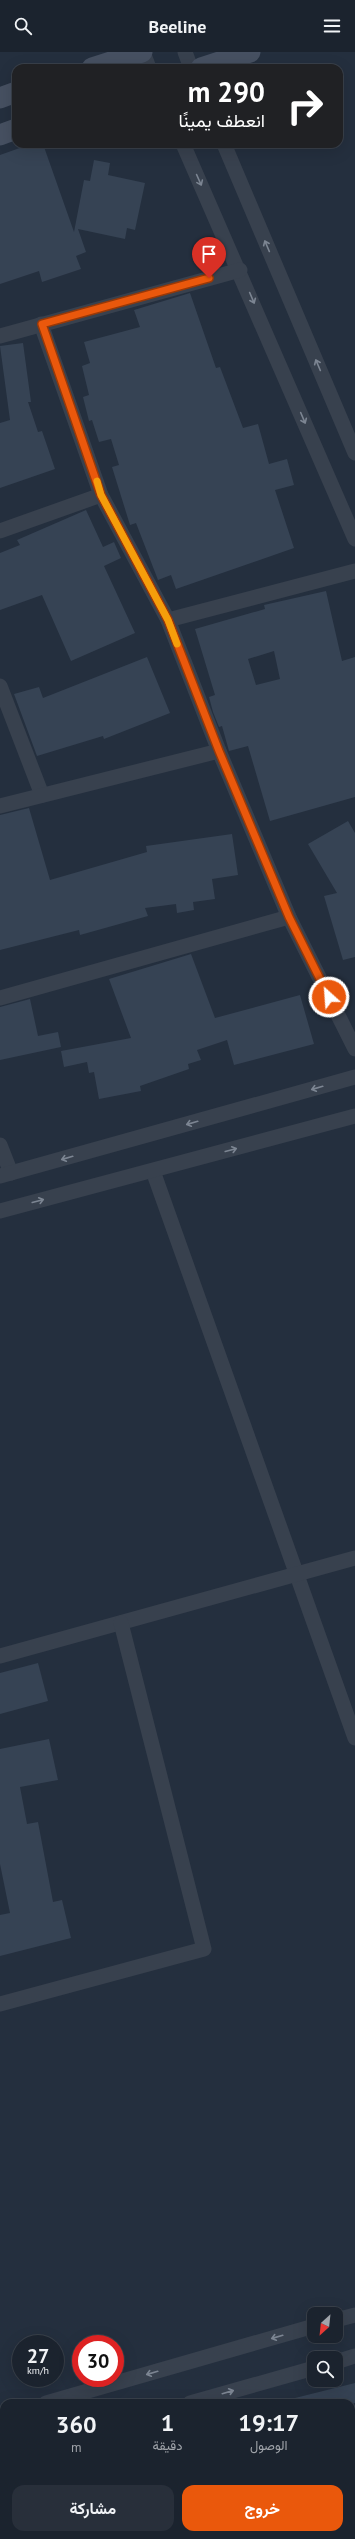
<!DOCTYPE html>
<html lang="ar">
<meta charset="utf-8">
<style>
:root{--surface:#1b232e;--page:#282f3a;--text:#f1f3f6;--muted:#a0a4aa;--line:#39404a;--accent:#ea580c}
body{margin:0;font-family:"PT Sans",Vazirmatn,sans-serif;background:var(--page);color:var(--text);direction:rtl;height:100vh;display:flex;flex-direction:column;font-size:15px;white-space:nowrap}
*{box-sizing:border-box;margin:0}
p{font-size:13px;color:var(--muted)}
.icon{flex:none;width:22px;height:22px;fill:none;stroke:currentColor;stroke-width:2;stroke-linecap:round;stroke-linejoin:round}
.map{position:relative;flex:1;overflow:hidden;direction:ltr}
.drawer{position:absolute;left:0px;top:2347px;width:355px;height:140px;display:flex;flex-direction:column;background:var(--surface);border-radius:12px 12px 0 0;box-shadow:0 4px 16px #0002,0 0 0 1px var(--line);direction:rtl}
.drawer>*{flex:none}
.banner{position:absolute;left:12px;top:12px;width:331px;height:84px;border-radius:12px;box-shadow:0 4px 16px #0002,0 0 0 1px var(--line);direction:rtl;background:#202124;color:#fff;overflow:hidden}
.needle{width:26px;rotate:207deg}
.buttons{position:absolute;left:307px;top:2255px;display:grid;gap:8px}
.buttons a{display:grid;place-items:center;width:36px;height:36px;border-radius:8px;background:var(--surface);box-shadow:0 4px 16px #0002,0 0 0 1px var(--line);font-size:20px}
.speed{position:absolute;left:12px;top:2283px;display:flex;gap:8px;font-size:20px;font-weight:700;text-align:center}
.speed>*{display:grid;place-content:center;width:52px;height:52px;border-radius:50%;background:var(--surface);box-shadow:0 4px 16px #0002,0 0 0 1px var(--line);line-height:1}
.speed small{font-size:10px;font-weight:400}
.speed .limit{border:6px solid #d22;background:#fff;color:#111}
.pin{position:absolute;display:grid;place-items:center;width:34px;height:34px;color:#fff;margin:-41px -17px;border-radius:50% 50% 50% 0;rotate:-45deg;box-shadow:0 0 4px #0007}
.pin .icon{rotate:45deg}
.me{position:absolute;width:44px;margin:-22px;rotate:334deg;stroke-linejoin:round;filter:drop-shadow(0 0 3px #0008)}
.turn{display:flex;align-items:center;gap:14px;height:84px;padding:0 12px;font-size:18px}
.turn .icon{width:52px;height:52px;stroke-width:2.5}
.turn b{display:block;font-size:28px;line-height:34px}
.eta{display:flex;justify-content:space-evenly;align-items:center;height:68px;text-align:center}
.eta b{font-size:24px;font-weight:700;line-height:28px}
.primary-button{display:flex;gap:8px;margin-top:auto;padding:8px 12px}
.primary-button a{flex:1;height:46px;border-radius:12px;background:var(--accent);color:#fff;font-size:16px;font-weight:700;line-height:46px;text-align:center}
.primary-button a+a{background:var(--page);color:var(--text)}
header{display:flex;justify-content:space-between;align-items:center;height:52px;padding:0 12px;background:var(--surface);font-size:18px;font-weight:700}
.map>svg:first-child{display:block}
.building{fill:#364354;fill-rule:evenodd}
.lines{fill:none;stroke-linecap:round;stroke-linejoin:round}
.minor{stroke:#38414e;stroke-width:15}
.secondary{stroke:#465061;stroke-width:21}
.oneway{stroke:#7c8592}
.route-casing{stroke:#983908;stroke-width:10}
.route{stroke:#ea580c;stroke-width:7}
.slow{stroke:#f59e0b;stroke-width:7}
</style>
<header><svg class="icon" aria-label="menu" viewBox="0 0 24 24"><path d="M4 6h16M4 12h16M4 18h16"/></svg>Beeline<svg class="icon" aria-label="search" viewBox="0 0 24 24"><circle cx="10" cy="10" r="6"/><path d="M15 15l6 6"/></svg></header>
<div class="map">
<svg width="355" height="2487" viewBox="0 0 355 2487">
<rect width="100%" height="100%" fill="#242f3e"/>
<g class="building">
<path d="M31 92H43L74 180 84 128 90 129 94 108 110 111 108 123 145 131 135 178 127 176 125 187 78 177 86 200 76 204 81 217 42 230 39 219 0 232V103Z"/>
<path d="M190 241 216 316 220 315 243 376 258 372 269 412 287 407 294 433 275 438 294 496 176 537 171 523 158 528 136 471 130 473 112 415 119 413 111 387 99 390 92 368 89 369 83 345 89 343 82 314 90 311 84 290 140 275 134 258Z"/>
<path d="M23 291 31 350H28L38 380 42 379 55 417 0 436V371L10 368 0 294Z"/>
<path d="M86 458 103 495 114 490 121 506 104 514 135 581 71 609 42 543 0 558V501L20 493 17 488Z"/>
<path d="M326 539 342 609 355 605V745L270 769 248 694 229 699 222 674 219 675 213 660 209 645 215 643 195 577 265 557 264 553ZM274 599 280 627 256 633 248 607Z"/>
<path d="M147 605 170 661 104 687 103 684 37 704 14 642 39 635 43 646Z"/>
<path d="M29 756 50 828 147 800 146 794 232 782 238 823 212 827 215 847 193 850 194 858 177 861 176 852 145 856 148 864 80 883 79 878 0 898V763Z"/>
<path d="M348 769 355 781V905L343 908 324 844 337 841 308 792Z"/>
<path d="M191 902 215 966 300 943 314 992 234 1013 227 988 197 998 201 1008 188 1012 189 1017 140 1034 141 1039 99 1047 94 1020 89 1021 87 1010 64 1015 61 999 131 986 109 927Z"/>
<path d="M30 947 38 984 58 980 61 995 0 1008V955Z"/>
<path d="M38 1611 48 1649 0 1662V1621Z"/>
<path d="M49 1687 58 1728 20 1735 27 1772 38 1770 53 1850 62 1848 71 1886 0 1904V1863L10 1861 0 1812V1697Z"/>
<path d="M355 2331V2351H296L295 2346Z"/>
</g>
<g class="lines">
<g class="minor">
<path d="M143 0 149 16"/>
<path d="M185 0 191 16"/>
<path d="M183 92 355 487"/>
<path d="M224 92 355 401"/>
<path d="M41 272 101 443 168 568 219 699 289 865 355 997"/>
<path d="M0 284 240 218"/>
<path d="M0 479 101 443"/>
<path d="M168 568 355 519"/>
<path d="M0 634 42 743"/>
<path d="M0 754 219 699"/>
<path d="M0 946 289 865"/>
<path d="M0 1093 11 1121"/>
<path d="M153 1119 355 1686"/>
<path d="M0 1124 355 1025"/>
<path d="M0 1159 355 1064"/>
<path d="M0 1604 355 1506"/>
<path d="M0 1952 204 1897 121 1571"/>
<path d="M336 2268 355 2263"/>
<path d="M336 2310 355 2304"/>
<path d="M46 2351 314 2274"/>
<path d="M190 2351 314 2316"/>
<path d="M0 2364 4 2363"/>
<path d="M0 2405 4 2404"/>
<path d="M0 2419 4 2429"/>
<path d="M24 2483 25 2487"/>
</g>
<g class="secondary">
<path d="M92 16 142 0"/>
<path d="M201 16 250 0"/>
<path d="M0 46 16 40"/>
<path d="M0 83 16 77"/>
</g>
</g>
<defs><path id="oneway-shaft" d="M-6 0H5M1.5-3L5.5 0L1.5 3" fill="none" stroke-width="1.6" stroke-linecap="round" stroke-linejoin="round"/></defs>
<g class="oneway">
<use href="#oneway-shaft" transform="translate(199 128) rotate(66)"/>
<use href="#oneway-shaft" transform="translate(267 194) rotate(-113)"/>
<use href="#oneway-shaft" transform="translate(252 246) rotate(67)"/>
<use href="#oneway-shaft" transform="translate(318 313) rotate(-113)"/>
<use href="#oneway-shaft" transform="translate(303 366) rotate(67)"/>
<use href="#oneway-shaft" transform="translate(317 1036) rotate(164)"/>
<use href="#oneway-shaft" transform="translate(192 1071) rotate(164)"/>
<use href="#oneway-shaft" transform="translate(231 1098) rotate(-15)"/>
<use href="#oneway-shaft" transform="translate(67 1106) rotate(164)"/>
<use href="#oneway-shaft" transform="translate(38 1149) rotate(-15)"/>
<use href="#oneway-shaft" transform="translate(277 2285) rotate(164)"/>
<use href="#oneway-shaft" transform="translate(152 2321) rotate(164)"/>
<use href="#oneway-shaft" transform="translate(228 2340) rotate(-16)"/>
</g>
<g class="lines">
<g class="route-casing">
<path id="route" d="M209 226 42 272 101 443 168 568 219 699 289 865 329 945"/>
</g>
<use href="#route" class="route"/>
<path class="slow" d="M97 429 101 443 168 568 177 592"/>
</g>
</svg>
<div class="buttons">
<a><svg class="needle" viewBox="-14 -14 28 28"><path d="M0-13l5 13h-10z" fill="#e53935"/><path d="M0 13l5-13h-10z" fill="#a0a4aa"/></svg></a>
<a><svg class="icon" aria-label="search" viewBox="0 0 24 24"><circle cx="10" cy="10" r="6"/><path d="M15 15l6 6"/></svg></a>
</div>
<div class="speed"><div>27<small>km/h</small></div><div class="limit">30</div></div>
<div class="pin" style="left:209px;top:226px;background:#d93025"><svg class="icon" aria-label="arrive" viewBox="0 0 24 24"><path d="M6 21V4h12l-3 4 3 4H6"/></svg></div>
<svg class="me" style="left:329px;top:945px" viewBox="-20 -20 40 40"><circle r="17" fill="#ea580c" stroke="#fff" stroke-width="3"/><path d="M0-11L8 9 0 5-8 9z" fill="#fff"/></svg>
<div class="banner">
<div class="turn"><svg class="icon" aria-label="right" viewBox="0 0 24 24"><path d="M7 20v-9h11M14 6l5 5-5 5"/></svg><div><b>290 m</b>انعطف يمينًا</div></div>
</div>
<section class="drawer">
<div class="eta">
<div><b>19:17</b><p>الوصول</p></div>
<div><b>1</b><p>دقيقة</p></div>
<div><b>360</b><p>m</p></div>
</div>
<div class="primary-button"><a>خروج</a><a>مشاركة</a></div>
</section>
</div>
